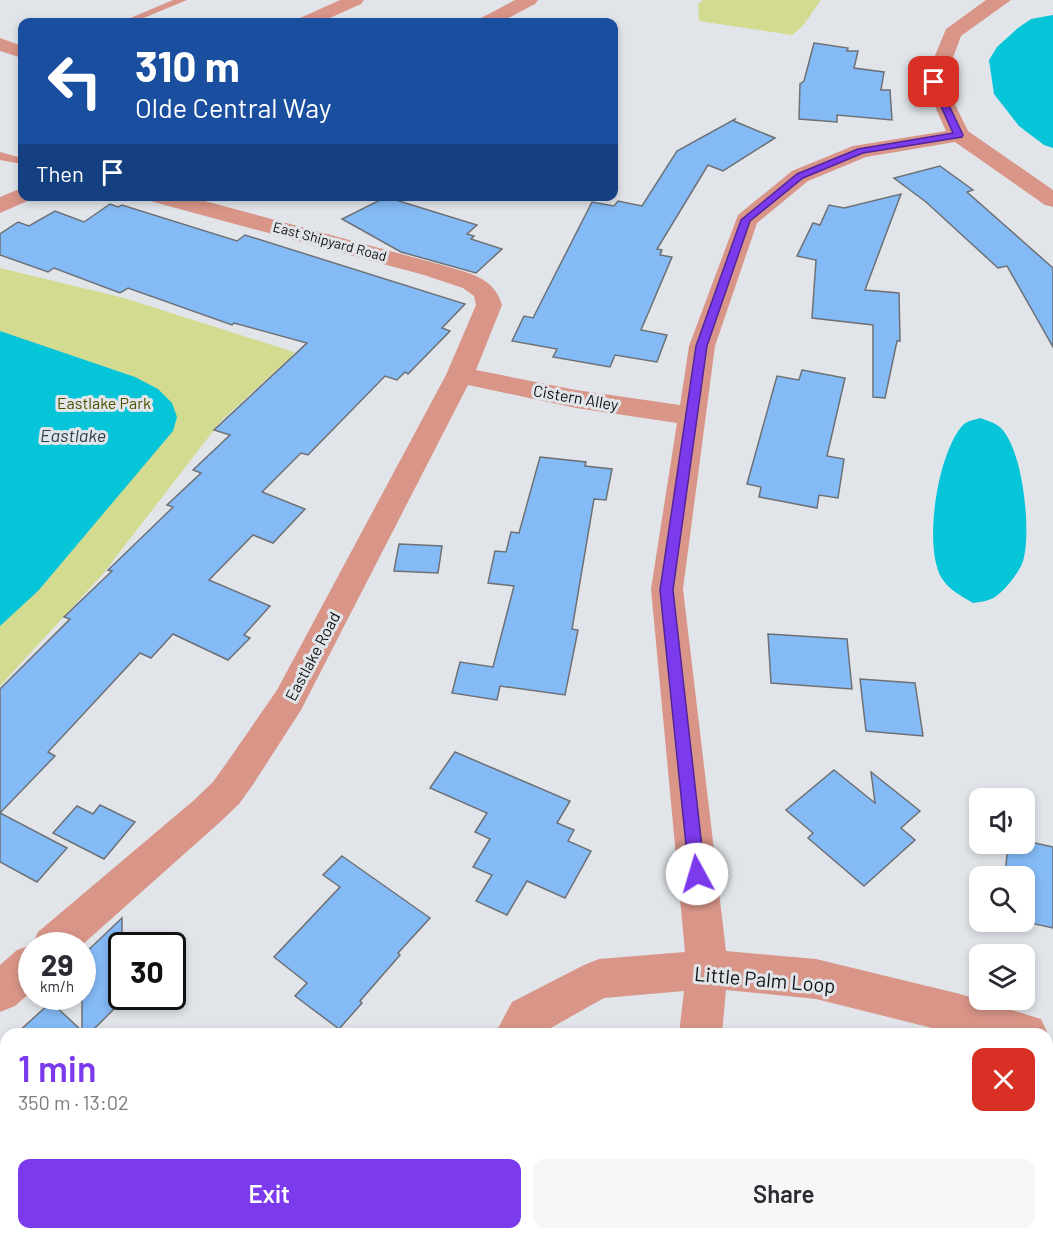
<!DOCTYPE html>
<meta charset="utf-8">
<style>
:root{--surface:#fff;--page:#f7f7f7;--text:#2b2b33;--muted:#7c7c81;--accent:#7c3aed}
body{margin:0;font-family:Barlow,sans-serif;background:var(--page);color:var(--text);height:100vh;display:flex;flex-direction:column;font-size:22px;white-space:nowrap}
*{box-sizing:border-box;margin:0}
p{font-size:20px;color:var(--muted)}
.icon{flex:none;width:33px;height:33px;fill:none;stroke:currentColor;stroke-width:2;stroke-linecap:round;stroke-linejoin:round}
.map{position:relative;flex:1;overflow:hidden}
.side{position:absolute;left:0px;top:1028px;width:1053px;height:212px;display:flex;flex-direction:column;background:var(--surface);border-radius:18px 18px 0 0;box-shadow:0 3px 9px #0003}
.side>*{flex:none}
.banner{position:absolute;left:18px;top:18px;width:600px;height:183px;border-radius:12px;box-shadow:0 3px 9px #0003;background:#1a4fa0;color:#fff;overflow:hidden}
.tools{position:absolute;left:969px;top:788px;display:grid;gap:12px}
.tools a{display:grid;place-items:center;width:66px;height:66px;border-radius:12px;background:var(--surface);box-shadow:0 3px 9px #0003;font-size:30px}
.speed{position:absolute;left:18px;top:932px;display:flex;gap:12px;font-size:30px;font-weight:700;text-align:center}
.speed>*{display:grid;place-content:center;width:78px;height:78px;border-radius:50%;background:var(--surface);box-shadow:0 3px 9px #0003;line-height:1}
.speed small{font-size:15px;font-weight:400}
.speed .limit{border:3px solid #111;border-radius:9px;background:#fff;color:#111}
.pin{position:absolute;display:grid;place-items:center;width:51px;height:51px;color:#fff;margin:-26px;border-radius:12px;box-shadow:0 3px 9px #0006}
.me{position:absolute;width:66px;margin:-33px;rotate:354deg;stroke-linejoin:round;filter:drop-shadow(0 0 4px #0008)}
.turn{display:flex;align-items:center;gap:21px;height:126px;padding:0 18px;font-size:27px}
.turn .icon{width:78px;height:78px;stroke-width:2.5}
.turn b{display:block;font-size:42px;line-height:51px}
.then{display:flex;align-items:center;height:57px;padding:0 18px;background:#0003;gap:12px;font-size:22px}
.round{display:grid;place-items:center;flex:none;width:63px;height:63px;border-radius:12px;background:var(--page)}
.overview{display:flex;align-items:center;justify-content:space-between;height:102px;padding:0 18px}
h1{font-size:36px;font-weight:600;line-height:45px;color:var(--accent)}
.cta{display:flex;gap:12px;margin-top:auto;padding:12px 18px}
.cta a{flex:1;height:69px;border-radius:12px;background:var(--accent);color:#fff;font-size:24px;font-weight:600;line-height:69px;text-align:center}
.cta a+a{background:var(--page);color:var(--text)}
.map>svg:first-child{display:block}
.green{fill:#d3db90}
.water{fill:#06c5d9}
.building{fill:#84baf6;stroke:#6d7175;stroke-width:1.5}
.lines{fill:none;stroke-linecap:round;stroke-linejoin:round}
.service{fill:#d99588;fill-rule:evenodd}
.minor{fill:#d99588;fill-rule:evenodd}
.route{fill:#7c3aed;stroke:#51269a;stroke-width:1.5}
.labels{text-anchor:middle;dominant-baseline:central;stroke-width:6;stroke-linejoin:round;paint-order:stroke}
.far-street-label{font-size:14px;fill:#101113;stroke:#e1e5ea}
.street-label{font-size:16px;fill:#101113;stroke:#e1e5ea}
.park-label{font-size:16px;fill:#4f5300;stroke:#e1e5ea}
.water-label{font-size:18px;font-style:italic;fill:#294246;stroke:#e1e5ea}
.near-street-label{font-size:20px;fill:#101113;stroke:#e1e5ea}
</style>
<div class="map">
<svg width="1053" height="1238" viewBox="0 0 1053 1238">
<rect width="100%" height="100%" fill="#e1e5ea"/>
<g class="green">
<path d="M703 0H821L802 27 792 35 699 21 698 4Z"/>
<path d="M0 268 124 298 294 352 292 356 221 421 102 575 0 686Z"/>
</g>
<g class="water">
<path d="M1053 15V148L1044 145 1019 126 994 94 989 60 997 47 1018 28 1031 19Z"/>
<path d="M0 331 135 377 158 389 172 403 177 417 173 431 38 591 0 626Z"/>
<path d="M980 418C985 420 993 422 997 425 1023 441 1032 534 1023 561 1019 573 1005 590 995 597 989 601 979 602 973 603 961 596 948 589 941 577 923 544 938 452 963 425 967 421 974 420 980 418Z"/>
<path d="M1047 1215 1053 1221V1238H780L781 1233H1047Z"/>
</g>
<g class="building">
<path d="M814 43 848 48 847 51H858L854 68 884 72 881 90H890L892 120 837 115V122L799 119 800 84 804 81Z"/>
<path d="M735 119 734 121 775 138 723 171 708 165 657 249 662 250 660 255 672 257 641 330 667 335 657 362 615 355 610 367 553 357 557 349 512 341 524 316 533 318 592 202 614 206 618 201 642 206 677 151Z"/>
<path d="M940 166 973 190 967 192 1053 268V347L1007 266 998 268 926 202 894 178Z"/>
<path d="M901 194 865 290 899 293 900 341H897L885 398 873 397V325L812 318 816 260 797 256 813 223 820 225 829 205 844 208Z"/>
<path d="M386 197 477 225 467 234 474 236 471 239 502 249 476 273 401 252 342 219Z"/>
<path d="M110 204 118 207 122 205 237 241 245 235 465 304 442 328 450 331 408 374 405 372 397 380 385 376 308 455 301 453 262 492 305 509 273 543 253 535 209 580 270 606 244 635 250 638 228 660 173 634 151 658 140 653 48 752 55 756 0 813V689L70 619 64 617 112 571 108 570 167 513 173 507 167 505 201 473 193 470 230 435 214 430 307 343 234 323 232 325 128 288 120 293 54 268 48 272 0 255V234L18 222 29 226 55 211 84 222Z"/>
<path d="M802 370 845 378 827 456 844 459 838 498 819 495 817 508 759 497 761 487 747 484 777 376 799 380Z"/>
<path d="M540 457 586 462 585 466 612 469 606 500 594 499 572 629 578 630 565 695 500 686 497 700 452 693 460 662 493 667 514 586 488 583 495 551 506 552 511 532 519 533Z"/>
<path d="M399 544 442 546 438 573 394 571Z"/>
<path d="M768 634 847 639 852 689 771 683Z"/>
<path d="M860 679 915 683 923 736 866 731Z"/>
<path d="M455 752 570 801 557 823 574 830 568 841 591 851 565 898 527 881 507 915 476 901 492 875 473 867 490 839 475 832 487 813 430 788Z"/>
<path d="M834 770 875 803 871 772 920 811 901 828 915 840 864 886 808 838 813 833 786 810Z"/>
<path d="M100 805 135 822 104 859 53 833 77 806 93 814Z"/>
<path d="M0 813 67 848 37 882 0 862Z"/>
<path d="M1008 843H1035L1053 847V928L1026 922 1028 889H1024V876H1005Z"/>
<path d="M342 856 430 918 398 953 400 955 360 1001 362 1003 339 1029 295 996 307 983 274 957 340 887 323 875Z"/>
<path d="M122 918V1001L89 1034H16L51 1002 82 1031V956Z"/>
</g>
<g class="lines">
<g class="service">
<path d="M173 0H187L134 22H121Z"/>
<path d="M0 152 22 158V164L0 160Z"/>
</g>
<g class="minor">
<path d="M340 0H364L361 4 321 22H298L300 18Z"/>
<path d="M515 0H538L535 4 501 22H479L481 18Z"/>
<path d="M986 0H1011L961 36 944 82 968 131 1053 190V207L1045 205 955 142 866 157 808 181 757 223 715 346 683 589 726 951 816 959 960 994 1041 1019 1048 1034 1047 1035 956 1034 816 999 726 990 722 1034H679L684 991 604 998 540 1034H495L512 1002 584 965 599 959 685 952 651 589 677 423 576 408 468 385 301 710 254 783 239 804 219 823 82 945H32V991L15 1006 0 1012V965L17 950 32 945 38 932 193 801 213 782 228 761 277 690 446 375 476 305 474 296 463 288 424 275 150 201 147 196H186L442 265C467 273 494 276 502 305L476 370 576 390 680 405 689 346 738 215 792 171 853 146 946 131 924 82 946 29Z"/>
<path d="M0 38 22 46V58L0 51Z"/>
<path d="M22 188V196H32L30 200 0 213V197Z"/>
<path d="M409 1233H457L456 1238H408Z"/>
<path d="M653 1233H701L700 1238H652Z"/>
</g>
</g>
<path class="route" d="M934 80 938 82 963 135 962 137 863 153 803 178 750 221 707 346 673 590 705 874 702 879 697 882 691 879 689 874 660 590 696 346 741 220 797 174 858 149 953 133 930 82Z"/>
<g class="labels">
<g class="far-street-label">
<text transform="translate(330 241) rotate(15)">East Shipyard Road</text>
</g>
<g class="street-label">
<text transform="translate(576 397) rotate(10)">Cistern Alley</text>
<text transform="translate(312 656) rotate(-62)">Eastlake Road</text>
</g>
<g class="park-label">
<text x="104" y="402">Eastlake Park</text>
</g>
<g class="water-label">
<text x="73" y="435">Eastlake</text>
</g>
<g class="near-street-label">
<text transform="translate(765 979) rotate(5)">Little Palm Loop</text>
</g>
</g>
</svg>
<div class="tools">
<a><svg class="icon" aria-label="sound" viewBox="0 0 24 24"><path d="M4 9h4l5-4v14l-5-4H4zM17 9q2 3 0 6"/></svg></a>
<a><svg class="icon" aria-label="search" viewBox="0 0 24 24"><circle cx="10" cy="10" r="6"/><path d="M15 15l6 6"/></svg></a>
<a><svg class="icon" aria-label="layers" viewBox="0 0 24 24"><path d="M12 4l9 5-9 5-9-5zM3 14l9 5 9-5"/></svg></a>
</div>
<div class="speed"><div>29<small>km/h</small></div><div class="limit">30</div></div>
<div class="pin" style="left:934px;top:82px;background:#d93025"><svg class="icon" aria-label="arrive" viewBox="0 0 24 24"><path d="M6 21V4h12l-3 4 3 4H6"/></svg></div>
<svg class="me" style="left:697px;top:874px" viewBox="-20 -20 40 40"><circle r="19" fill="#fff"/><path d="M0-13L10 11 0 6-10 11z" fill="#7c3aed"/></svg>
<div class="banner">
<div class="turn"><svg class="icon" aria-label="left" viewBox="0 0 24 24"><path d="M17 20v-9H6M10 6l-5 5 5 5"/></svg><div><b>310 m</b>Olde Central Way</div></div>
<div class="then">Then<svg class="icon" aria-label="arrive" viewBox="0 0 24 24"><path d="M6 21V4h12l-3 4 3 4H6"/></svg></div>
</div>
<section class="side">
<div class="overview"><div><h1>1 min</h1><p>350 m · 13:02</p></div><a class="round" style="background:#d93025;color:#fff"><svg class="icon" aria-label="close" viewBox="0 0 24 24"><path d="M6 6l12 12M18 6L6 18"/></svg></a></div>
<div class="cta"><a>Exit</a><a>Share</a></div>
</section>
</div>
